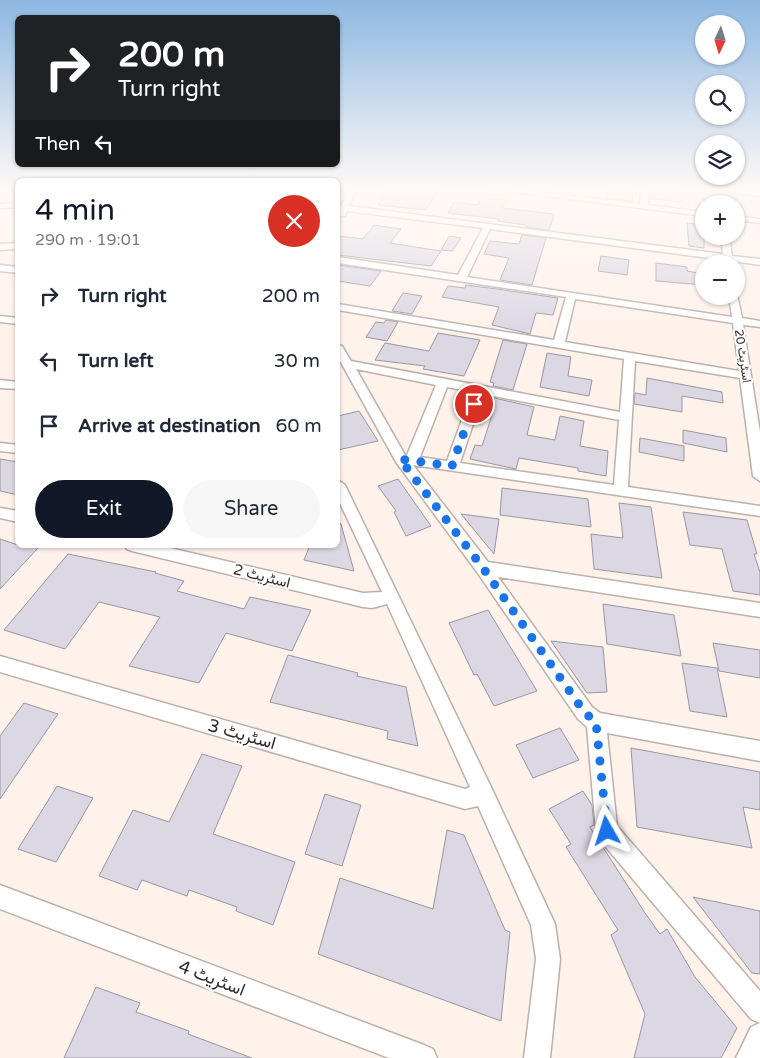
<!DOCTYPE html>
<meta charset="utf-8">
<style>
:root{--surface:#fff;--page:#f6f6f7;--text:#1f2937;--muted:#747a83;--accent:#111827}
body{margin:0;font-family:"Varela Round",Vazirmatn,sans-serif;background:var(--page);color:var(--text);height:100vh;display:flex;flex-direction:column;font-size:19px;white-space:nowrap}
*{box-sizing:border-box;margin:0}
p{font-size:16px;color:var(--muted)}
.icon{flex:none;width:28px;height:28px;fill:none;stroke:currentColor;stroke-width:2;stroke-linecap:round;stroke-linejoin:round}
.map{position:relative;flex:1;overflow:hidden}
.side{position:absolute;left:15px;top:178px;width:325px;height:370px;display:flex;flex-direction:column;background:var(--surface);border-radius:8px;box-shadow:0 1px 4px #0004}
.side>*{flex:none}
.hud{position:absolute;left:15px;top:15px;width:325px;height:152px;border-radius:8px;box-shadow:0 1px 4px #0004;background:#202124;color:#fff;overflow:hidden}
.needle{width:32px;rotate:184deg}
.fabs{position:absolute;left:695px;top:15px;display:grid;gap:10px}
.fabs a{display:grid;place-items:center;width:50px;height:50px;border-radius:50%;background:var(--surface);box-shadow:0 1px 4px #0004;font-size:25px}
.pin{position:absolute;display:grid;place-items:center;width:42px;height:42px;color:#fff;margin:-21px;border:2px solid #fff;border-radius:50%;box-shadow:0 1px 5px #0007}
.me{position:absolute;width:55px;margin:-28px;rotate:354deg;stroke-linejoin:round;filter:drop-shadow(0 0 4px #0008)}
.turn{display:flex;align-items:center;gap:18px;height:105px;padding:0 20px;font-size:22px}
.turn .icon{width:65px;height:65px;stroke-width:2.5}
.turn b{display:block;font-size:35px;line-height:42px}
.then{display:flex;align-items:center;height:48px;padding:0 20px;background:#0003;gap:10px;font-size:19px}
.round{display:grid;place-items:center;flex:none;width:52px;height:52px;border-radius:26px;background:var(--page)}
.summary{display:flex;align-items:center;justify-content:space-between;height:85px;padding:0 20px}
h1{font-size:30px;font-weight:600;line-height:38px;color:var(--accent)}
.primary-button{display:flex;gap:10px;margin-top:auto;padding:10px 20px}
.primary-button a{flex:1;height:58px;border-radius:30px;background:var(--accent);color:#fff;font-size:20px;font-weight:600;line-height:58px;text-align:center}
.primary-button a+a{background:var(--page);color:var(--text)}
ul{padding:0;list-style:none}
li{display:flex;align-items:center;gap:15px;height:65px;padding:0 20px}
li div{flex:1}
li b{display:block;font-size:19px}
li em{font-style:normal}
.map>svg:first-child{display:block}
.building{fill:#dbd7e3;stroke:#9a96a1}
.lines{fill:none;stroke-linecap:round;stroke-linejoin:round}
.street-casing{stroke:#bcb0aa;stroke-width:3}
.street{fill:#fff;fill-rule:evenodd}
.route{stroke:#1a73e8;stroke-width:9;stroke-dasharray:0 16.2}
.labels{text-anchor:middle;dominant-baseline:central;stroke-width:4.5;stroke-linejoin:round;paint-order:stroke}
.far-street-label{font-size:12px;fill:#2f2b28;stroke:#fff}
.street-label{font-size:15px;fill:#2f2b28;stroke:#fff}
.near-street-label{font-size:18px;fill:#2f2b28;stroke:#fff}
</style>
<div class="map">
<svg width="760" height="1058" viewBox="0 0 760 1058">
<rect width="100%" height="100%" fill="#fff2eb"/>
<g class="building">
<path d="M394 188H423L438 190 426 210 378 205 390 189Z"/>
<path d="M608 188H632V201L606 198Z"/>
<path d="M653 188H679L680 202 653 199Z"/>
<path d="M484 193 508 196 502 208 554 214 550 228 548 230 526 227V225L498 221V219L448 213 454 202 478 205Z"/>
<path d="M687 223 704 225V248L689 246Z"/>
<path d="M374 225 401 229 390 243 441 251 431 266 338 255V236L363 239Z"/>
<path d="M522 235 546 238 532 285 500 280 509 258 484 254 490 241 519 244Z"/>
<path d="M449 236 461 238 452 251 441 250Z"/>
<path d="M601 256 629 260 627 275 598 271Z"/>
<path d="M656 263 687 267V271L704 274V285L656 281Z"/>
<path d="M338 265 381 271 370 286 338 281Z"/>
<path d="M466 285 497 289 558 298 553 315 536 313 530 334 492 325 499 307 442 297 448 286 465 288Z"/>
<path d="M403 293 422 296 412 314 392 311Z"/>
<path d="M386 320 398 322 387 341 366 337 376 322 384 323Z"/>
<path d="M438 333 480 340 464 376 423 369 425 366 375 360 385 343 429 351Z"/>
<path d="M503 340 527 344 513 390 493 386 494 383 490 382Z"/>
<path d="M547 353 571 357 568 376 592 380 589 396 540 387Z"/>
<path d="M647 378 722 392 723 403 682 396V412L634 404 635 393 646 395Z"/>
<path d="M490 397 534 407 527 435 555 440 560 416 584 421 580 446 608 451 606 476 578 471V468L519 458 516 469 470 459 475 445 482 446 493 412 485 410Z"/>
<path d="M359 411 378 441 338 450V416Z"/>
<path d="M683 430 726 438 727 452 683 443Z"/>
<path d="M640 438 684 446V461L639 452Z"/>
<path d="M0 459 18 462V495L0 491Z"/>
<path d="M398 479 431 526 406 536 394 512 396 511 378 486Z"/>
<path d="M502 488 588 499 591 527 500 515Z"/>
<path d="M619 503 651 507 662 578 594 569 591 534 623 538Z"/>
<path d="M683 512 747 520 757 554H754L760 572V595L733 591 722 549 690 545Z"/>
<path d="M461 514 499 519 494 554Z"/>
<path d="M338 524H341L354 571 304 560 310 545H338Z"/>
<path d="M0 539 18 545 38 548 0 589Z"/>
<path d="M68 554 156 572 155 573 184 581 177 591 244 609 250 597 311 610 292 651 226 633 199 683 129 666 160 617 99 602 65 649 4 630Z"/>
<path d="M603 604 674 615 681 656 607 644Z"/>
<path d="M488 610 537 691 494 706 477 674 474 675 449 623Z"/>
<path d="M551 641 603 647 607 692 587 693Z"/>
<path d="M713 643 760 650V678L719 671Z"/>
<path d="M288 655 358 673 357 676 406 687 418 746 387 739 388 731 270 702Z"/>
<path d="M682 663 717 668 727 717 690 711Z"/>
<path d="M24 703 58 714 0 799V736Z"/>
<path d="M560 728 579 760 533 778 516 745Z"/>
<path d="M631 748 760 772V810L743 807 752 848 637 827Z"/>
<path d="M202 754 242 766 213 834 295 862 273 925 236 911 237 907 189 890 187 896 142 880 137 890 99 876 133 810 169 822Z"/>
<path d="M57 786 93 798 56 862 18 849Z"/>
<path d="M583 791 592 805 594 825 590 827 645 913 660 934 667 929 695 977 737 1028 721 1058H634L645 1014 611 935 618 930 566 847 571 844 549 809Z"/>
<path d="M325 794 361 805 342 866 305 854Z"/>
<path d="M447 830 464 835 505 930 510 932 501 1021 318 954 340 878 433 909Z"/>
<path d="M693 897 760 911V974L752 973Z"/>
<path d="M96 987 140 1003 136 1012 189 1031 188 1034 252 1058H64Z"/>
</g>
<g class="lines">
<g class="street-casing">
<g id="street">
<path d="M349 188H357L349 206 723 254 721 236H729L732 256 760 259V265L733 261 734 264H724V260L490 229 467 277 732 317 729 296H736L737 294 742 318 760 321V327L743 325 760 432V481L753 476 740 378 635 361 628 487 760 506V516L413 465 488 562 760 603V617L498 577 592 707 600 713 760 741V761L607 733 617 826 760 991V1023L751 1019 599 839 596 831 587 727 578 719 477 572 396 462 338 357V345L342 346 351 361 620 412 624 359 338 310V304L554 340 566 297 338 263V257L458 275 483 228 347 211 345 216H339L338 205H342ZM575 299 733 323 739 371 565 342ZM356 369 436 385 407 455H405ZM447 387 472 392 447 461 420 457ZM483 394 619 420 614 485 460 463Z"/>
<path d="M483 188H509L640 204 642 188H650L648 205 704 212V216Z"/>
<path d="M715 188 760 192V196L723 192 725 204H717Z"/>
<path d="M18 203V207L0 208V204Z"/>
<path d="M736 216 760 219V223L736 220Z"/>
<path d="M18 243V249L0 250V244Z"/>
<path d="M0 265 18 267V273L0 271Z"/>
<path d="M0 316 18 318V324L0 322Z"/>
<path d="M0 380 18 382V389L0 388Z"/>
<path d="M0 443 18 445V453L0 451Z"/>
<path d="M338 480 345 485 491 787 555 924 560 959 550 1058H524L536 959 531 925 478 806 465 809 0 672V656L465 789 470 787 387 604 372 608 363 607 132 551 127 549 124 545H157L363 593 382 592 338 499Z"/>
<path d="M0 508 18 511V522L0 518Z"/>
<path d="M0 885 424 1045 433 1049 437 1058H389L0 909Z"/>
<path d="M760 1023V1058H736L751 1027Z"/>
</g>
</g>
<use href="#street" class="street"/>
</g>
<linearGradient id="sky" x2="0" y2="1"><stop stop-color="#8db8e2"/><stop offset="0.56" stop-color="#fff9f6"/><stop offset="1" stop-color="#fff9f6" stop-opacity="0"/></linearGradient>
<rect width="760" height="336" fill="url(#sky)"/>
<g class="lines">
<path class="route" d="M474 404 452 466 400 459 483 568 585 713 596 722 607 831"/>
</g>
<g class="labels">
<g class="far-street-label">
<text transform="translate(743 356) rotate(81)">اسٹریٹ 20</text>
</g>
<g class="street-label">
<text transform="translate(262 576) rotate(14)">اسٹریٹ 2</text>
</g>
<g class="near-street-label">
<text transform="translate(242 734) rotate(16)">اسٹریٹ 3</text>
<text transform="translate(212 978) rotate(21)">اسٹریٹ 4</text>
</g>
</g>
</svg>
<div class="fabs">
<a><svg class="needle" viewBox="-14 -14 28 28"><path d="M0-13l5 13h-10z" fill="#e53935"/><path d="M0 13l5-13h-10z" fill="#747a83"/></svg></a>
<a><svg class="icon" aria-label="search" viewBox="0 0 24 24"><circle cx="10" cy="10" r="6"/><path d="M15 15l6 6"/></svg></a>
<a><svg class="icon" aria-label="layers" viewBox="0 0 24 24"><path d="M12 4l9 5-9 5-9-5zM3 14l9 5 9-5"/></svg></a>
<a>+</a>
<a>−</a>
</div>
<div class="pin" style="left:474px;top:404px;background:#d93025"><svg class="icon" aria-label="arrive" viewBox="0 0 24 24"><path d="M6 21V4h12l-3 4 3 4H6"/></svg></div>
<svg class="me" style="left:607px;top:831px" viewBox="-20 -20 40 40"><path d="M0-17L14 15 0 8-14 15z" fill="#1a73e8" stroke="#fff" stroke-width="4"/></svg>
<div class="hud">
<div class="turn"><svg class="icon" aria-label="right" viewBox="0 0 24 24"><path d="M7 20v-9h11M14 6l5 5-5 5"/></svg><div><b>200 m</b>Turn right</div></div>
<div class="then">Then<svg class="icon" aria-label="left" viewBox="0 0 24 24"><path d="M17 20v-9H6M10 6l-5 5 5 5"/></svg></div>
</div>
<section class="side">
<div class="summary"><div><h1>4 min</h1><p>290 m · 19:01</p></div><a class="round" style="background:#d93025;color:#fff"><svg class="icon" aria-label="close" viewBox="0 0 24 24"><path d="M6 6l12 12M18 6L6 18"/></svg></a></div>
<ul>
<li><svg class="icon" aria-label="right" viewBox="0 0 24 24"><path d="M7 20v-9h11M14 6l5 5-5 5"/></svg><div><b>Turn right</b></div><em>200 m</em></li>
<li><svg class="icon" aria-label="left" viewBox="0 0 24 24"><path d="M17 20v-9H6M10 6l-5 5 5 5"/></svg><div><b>Turn left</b></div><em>30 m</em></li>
<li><svg class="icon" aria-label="arrive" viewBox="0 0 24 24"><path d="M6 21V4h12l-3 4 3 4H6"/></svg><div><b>Arrive at destination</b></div><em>60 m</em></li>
</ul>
<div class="primary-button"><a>Exit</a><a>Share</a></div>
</section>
</div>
